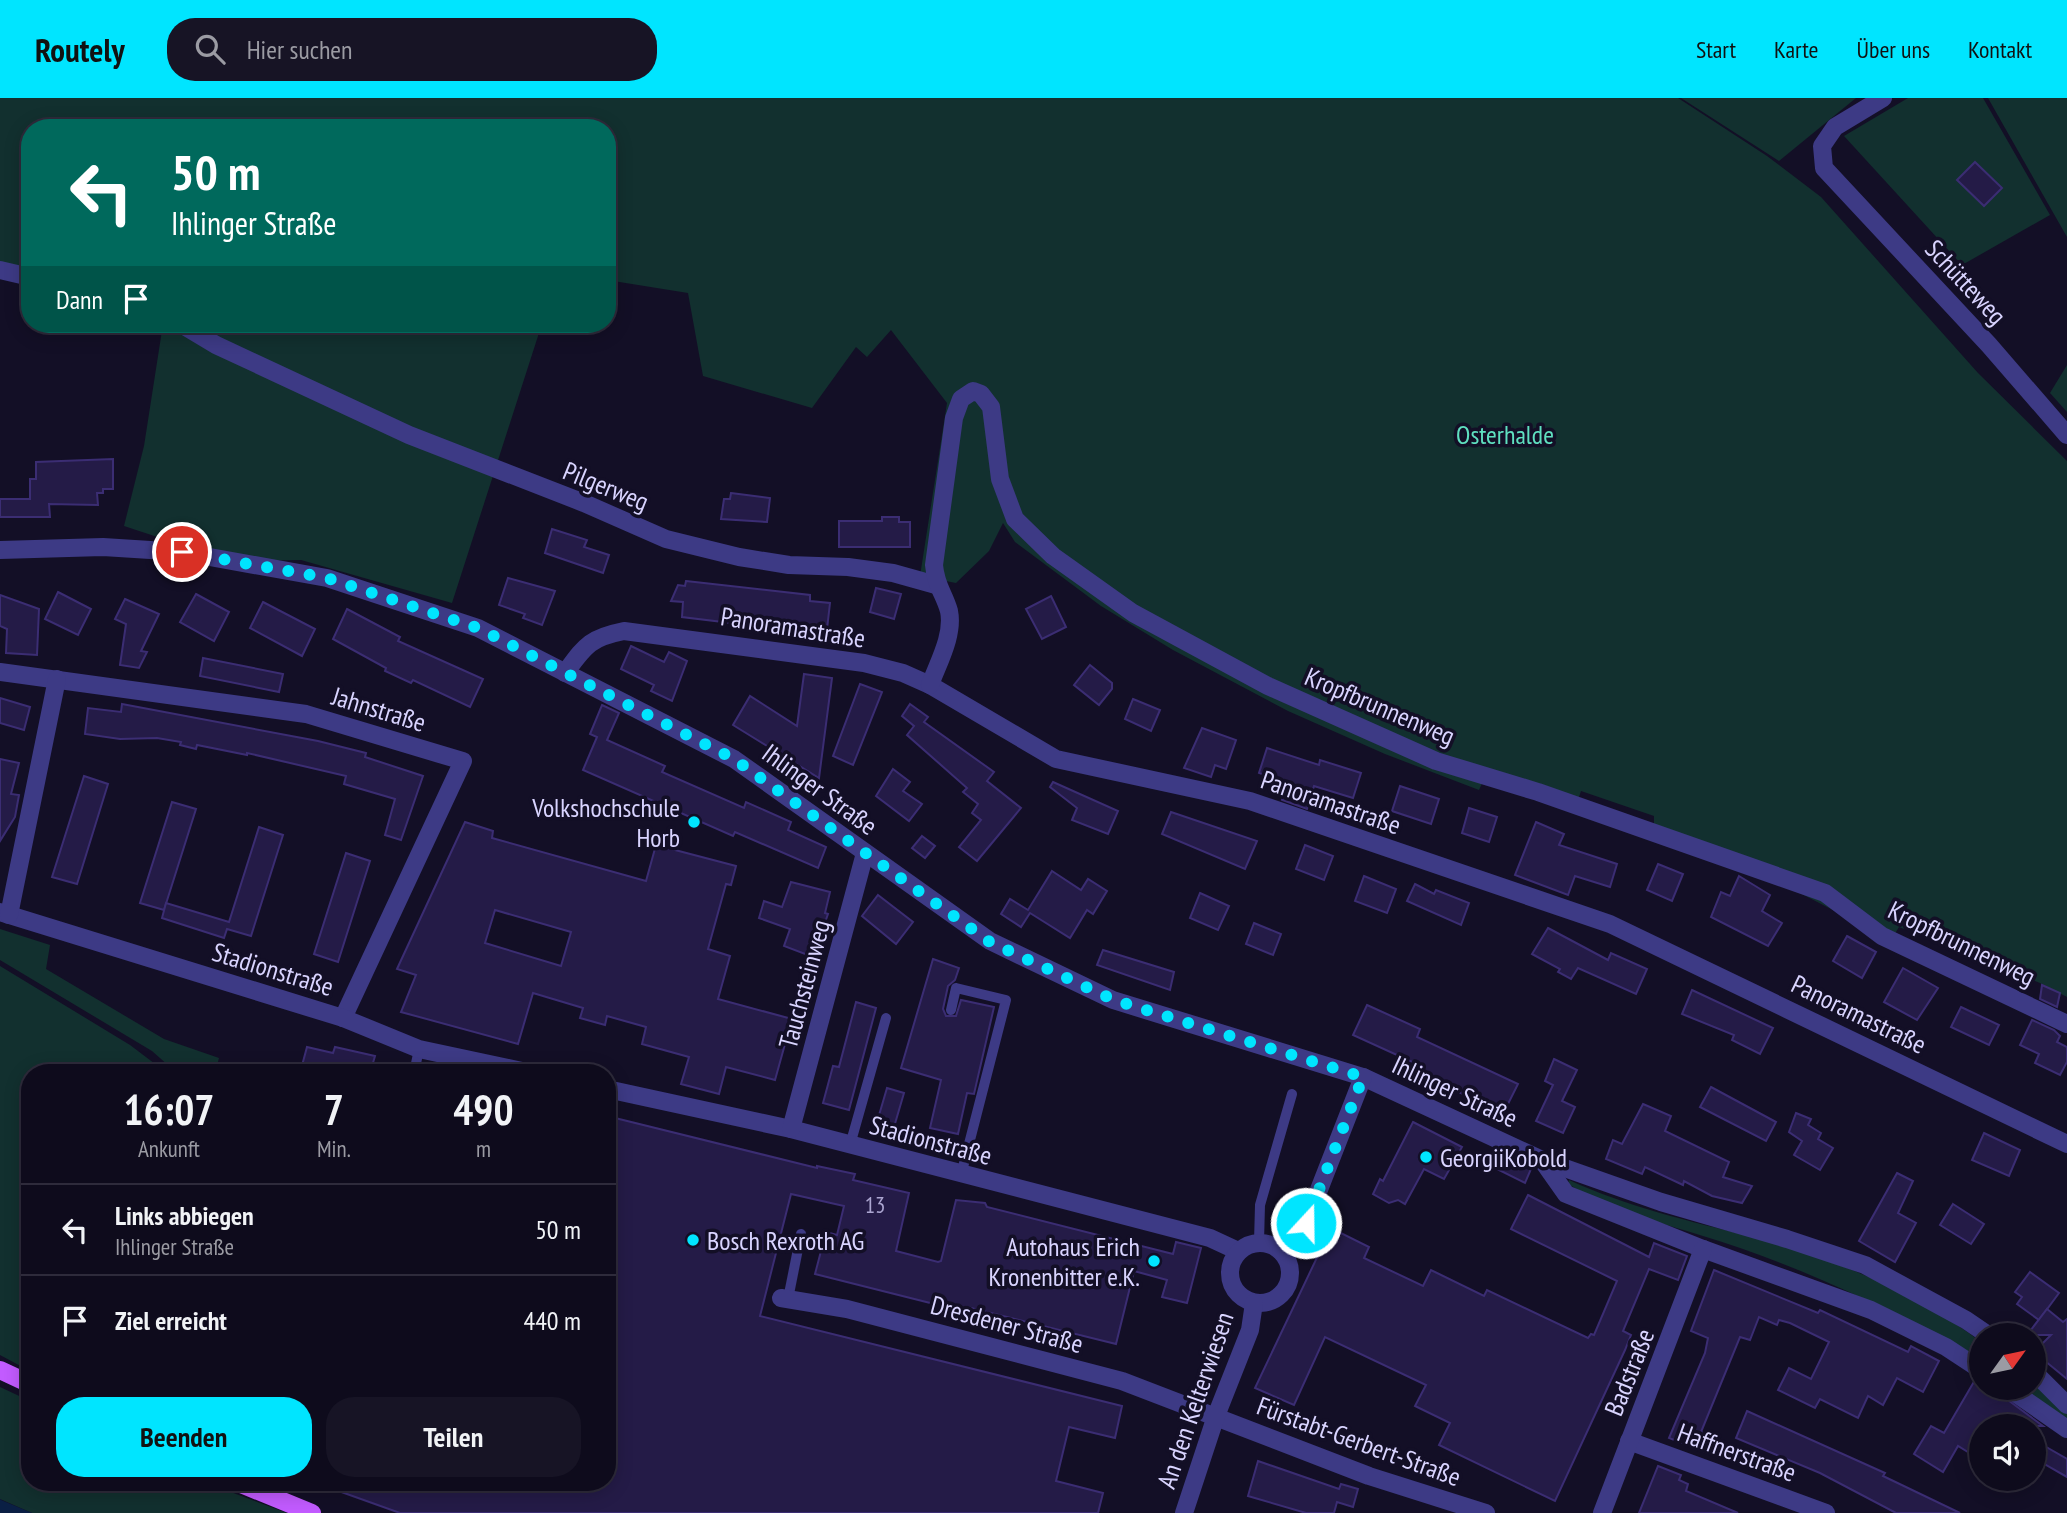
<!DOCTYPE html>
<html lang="de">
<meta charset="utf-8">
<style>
:root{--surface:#0e0b1c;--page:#171425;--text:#f1f3f6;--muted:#9b9ba3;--line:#2e2b3b;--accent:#00e5ff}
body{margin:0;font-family:"PT Sans Narrow",sans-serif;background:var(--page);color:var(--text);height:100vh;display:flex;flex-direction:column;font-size:26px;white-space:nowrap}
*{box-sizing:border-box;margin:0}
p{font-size:23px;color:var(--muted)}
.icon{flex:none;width:38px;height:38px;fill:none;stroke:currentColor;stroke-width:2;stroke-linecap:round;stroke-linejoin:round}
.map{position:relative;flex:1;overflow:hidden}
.panel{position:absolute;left:21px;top:966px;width:595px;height:427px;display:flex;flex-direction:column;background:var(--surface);border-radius:28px;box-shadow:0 4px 18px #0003,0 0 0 2px var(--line)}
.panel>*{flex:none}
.banner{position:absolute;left:21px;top:21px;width:595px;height:214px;border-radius:28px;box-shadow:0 4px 18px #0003,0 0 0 2px var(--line);background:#00695c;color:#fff;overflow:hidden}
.needle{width:46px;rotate:57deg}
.controls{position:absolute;left:1969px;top:1225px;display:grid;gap:14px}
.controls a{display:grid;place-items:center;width:77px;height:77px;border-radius:50%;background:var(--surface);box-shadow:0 4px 18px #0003,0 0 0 2px var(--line);font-size:35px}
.pin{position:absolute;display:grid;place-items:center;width:60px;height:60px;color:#fff;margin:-30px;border:4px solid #fff;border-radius:50%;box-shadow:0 2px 7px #0007}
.me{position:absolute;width:77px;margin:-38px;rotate:21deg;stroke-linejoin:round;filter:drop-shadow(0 0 5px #0008)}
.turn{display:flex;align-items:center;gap:24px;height:147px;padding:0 35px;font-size:32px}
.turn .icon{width:91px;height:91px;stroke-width:2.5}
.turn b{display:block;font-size:49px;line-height:60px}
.then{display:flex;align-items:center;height:66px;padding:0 35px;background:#0003;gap:14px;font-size:26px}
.eta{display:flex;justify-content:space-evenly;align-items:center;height:119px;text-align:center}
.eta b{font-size:42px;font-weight:700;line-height:49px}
.action{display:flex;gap:14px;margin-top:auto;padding:14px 35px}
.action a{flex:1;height:80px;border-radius:28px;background:var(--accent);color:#111;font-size:28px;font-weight:700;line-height:80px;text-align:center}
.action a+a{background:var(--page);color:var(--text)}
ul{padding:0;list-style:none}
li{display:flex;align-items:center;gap:21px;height:91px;padding:0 35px;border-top:2px solid var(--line)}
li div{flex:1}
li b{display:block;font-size:26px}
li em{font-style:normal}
header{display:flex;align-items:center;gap:42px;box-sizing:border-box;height:98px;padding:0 35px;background:var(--accent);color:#111}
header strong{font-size:33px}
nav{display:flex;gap:38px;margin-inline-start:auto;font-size:24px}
.search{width:490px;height:63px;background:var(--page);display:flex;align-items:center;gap:18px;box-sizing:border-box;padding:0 24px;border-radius:28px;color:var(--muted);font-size:26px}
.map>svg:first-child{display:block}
.green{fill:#12302f}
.water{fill:#0a1f44}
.building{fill:#241b47;stroke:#3b2d73;stroke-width:2;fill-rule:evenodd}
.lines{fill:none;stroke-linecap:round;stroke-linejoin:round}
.lane{stroke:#3d3a85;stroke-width:10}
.street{stroke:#3d3a85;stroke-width:18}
.primary{stroke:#c25bff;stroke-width:18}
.route{stroke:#00e5ff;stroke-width:12;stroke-dasharray:0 21.6}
.poi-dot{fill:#00e5ff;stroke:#130f26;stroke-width:2.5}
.labels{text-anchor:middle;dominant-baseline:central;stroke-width:7;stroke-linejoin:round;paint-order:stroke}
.number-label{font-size:23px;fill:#aca6d1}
.street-label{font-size:26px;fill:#d9d4ff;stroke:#130f26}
.park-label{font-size:26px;fill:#5fe0c0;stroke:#130f26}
.poi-label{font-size:26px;fill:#d9d4ff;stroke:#130f26;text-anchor:end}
</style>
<header>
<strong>Routely</strong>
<div class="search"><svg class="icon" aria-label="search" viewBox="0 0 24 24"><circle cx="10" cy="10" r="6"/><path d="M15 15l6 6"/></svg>Hier suchen</div>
<nav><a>Start</a><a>Karte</a><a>Über uns</a><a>Kontakt</a></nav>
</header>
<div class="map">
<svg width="2067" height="1415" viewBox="0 0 2067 1415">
<rect width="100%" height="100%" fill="#130f26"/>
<g class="green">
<path d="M0 0H1678L1767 58 1821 99 1978 275 2067 363V899L2040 885 1899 829 1891 842 1796 793 1654 730V718L1581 693 1578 702 1488 672 1479 692 1385 656 1288 613 1173 552 1101 508 1015 444 1003 425 989 453 956 485 920 478 947 305 891 232 867 259 856 249 812 310 703 278 688 195 607 182V30H30V177L0 169Z"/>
<path d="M1681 0H1856L1779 63Z"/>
<path d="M1908 0H1983L2050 117 1962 167 1844 38Z"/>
<path d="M1988 0H2067V139Z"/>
<path d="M163 226H538V238L452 505 301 462 230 463 124 428 144 348Z"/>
<path d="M2067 267V314L2050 295Z"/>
<path d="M0 831 50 847 46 871 164 941 219 960 215 975H177L152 953 0 862Z"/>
<path d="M0 868 130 947 167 975H30V1273L0 1257Z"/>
<path d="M1569 1082C1628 1109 1689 1123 1753 1139 1829 1158 1919 1196 1981 1244V1262C1905 1219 1826 1180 1743 1151 1684 1130 1621 1118 1568 1086Z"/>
<path d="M2034 1286 2067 1315V1322L2021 1290H2034Z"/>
<path d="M0 1289 30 1303V1384H204L287 1415H32L0 1401Z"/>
</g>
<path class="water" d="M0 1401 1 1402 32 1415H0Z"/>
<g class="building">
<path d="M1975 64 2002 90 1984 108 1957 82Z"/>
<path d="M113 361V391H103V395H97L98 407 49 406 50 419H0V401H30V381H36V364Z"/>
<path d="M731 395 770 400 767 424 721 421 724 401H730Z"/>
<path d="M882 419H899V424H910V449H839V423H882Z"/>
<path d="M552 431 587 442 584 449 609 457 603 475 545 455Z"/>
<path d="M508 480 555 493 542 527 523 520 525 516 499 507Z"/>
<path d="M686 483 810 497V503L830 505 827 531 782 525 781 531 682 519 683 504 671 503 678 487 685 488Z"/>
<path d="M876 490 901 496 894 521 870 514Z"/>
<path d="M58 494 91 511 78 537 45 521Z"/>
<path d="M196 496 229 514 214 543 180 524Z"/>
<path d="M0 497 39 511 37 557 6 555 7 531 0 528Z"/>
<path d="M1051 498 1066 529 1042 541 1026 511Z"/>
<path d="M125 501 159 516 141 553 147 554 139 570 120 567 126 526 115 521Z"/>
<path d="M263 504 315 531 302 558 250 530Z"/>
<path d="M347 511 400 539 398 543 483 581 470 609 413 582 411 585 385 573 386 570 333 541Z"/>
<path d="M631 548 664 564 669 554 687 563 672 603 651 593 654 587 621 571Z"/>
<path d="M203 560 283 576 279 594 200 578Z"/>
<path d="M1090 567 1112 585V591L1099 607 1074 587Z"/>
<path d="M804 576 832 580 819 680 733 627 750 598 797 628Z"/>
<path d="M860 586 882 594 853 667 833 658Z"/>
<path d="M0 600 30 609 24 632 0 625Z"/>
<path d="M1133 601 1160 612 1151 633 1125 621Z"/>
<path d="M122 606 318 643 366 655 365 659 423 678 401 742 385 737 395 701 344 686 346 678 247 655V657L197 647 196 651 180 647 181 644 157 640 120 641 85 636 88 610 121 614Z"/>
<path d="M910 606 928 619 924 624 994 674 987 683 1021 710 977 763 959 749 981 722 972 715 978 706 963 694 967 690 907 637 914 628 902 618Z"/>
<path d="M602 607 619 615 607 642 665 668 662 674 744 710 746 704 791 724 788 732 826 749 818 770 735 734 733 738 583 672 597 639 590 636Z"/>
<path d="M1202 630 1236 642 1226 671 1215 667 1211 679 1184 670Z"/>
<path d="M1267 650 1319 667 1320 662 1361 675 1353 700 1314 688 1307 711 1282 702 1287 685 1259 675Z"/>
<path d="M0 661 19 665 11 696 19 697 15 719 0 743Z"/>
<path d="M893 671 910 684 903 693 922 706 909 723 876 698Z"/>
<path d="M84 678 108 686 77 786 52 779Z"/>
<path d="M1053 684 1118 713 1108 736 1072 722 1077 710 1050 689Z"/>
<path d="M1400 688 1439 701 1431 726 1392 713Z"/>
<path d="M172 704 196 711 164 812 140 805Z"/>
<path d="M1469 710 1497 719 1489 744 1462 735Z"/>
<path d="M1171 714 1257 743 1245 771 1162 736Z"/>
<path d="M465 724 493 733 492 740 646 783 656 747 736 768 731 787 726 786 708 851 730 858 718 901 792 921 775 982 726 969 719 996 681 986 689 959 642 946 646 929 607 918 605 927 580 920 583 910 533 895 518 946 401 914 416 877 397 871ZM495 812 571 834 561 868 485 845Z"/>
<path d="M1536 724 1564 736 1559 747 1617 766 1610 789 1575 778 1568 797 1515 777Z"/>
<path d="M259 729 283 737 251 838 227 831 224 840 162 820 166 805 229 824Z"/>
<path d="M922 738 935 748 925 760 912 750Z"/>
<path d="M1305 747 1333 758 1324 782 1296 771Z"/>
<path d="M346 755 370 763 338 864 314 856Z"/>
<path d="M1658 766 1683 776 1672 803 1647 792Z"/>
<path d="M1052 773 1081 792 1088 781 1107 793 1093 816 1087 812 1070 840 1030 815 1021 829 1001 816 1010 801 1028 812Z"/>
<path d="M1364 778 1396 791 1387 815 1355 803Z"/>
<path d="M1739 778 1770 797 1762 813 1782 825 1768 848 1711 819 1721 794 1730 798Z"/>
<path d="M791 784 830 794 825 815 828 816 813 859 784 848 790 831 759 820 764 803 782 809Z"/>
<path d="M1415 786 1434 796 1436 792 1469 805 1461 827 1407 803Z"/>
<path d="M1200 795 1229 808 1218 832 1190 820Z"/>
<path d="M878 797 913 824 896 846 862 818Z"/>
<path d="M1254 825 1281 836 1273 857 1246 846Z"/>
<path d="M1548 830 1608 862 1611 855 1647 871 1636 896 1578 870 1571 881 1558 874 1560 871 1532 856Z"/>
<path d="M1847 838 1876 854 1862 880 1833 863Z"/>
<path d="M1103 852 1174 874 1170 892 1097 867Z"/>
<path d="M933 861 959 870 955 882 948 888 943 911 946 918H956L961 902 994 909 974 996 967 995 958 1036 930 1030 941 982 901 970Z"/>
<path d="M1903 870 1938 890 1917 922 1884 904Z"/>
<path d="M2042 887 2060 895 2057 909 2040 901Z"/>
<path d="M1692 892 1773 930 1760 956 1732 942 1734 937 1682 916Z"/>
<path d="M856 904 876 910 849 1012 823 1005 833 968 839 969Z"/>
<path d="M1367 907 1420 931 1417 939 1518 986 1503 1016 1416 973 1419 967 1353 937Z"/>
<path d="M1961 909 1999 927 1989 947 1951 929Z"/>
<path d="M2032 922 2054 932 2060 938 2057 944 2067 949V964L2060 977 2035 965 2039 956 2020 947Z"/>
<path d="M307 949 333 955 335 949 375 958 370 975H300Z"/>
<path d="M1554 961 1577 972 1562 1003 1575 1009 1563 1035 1536 1023 1553 987 1545 983Z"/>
<path d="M1711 989 1776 1024 1766 1043 1700 1009Z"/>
<path d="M887 990 904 995 894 1029 877 1024Z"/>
<path d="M1643 1006 1671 1018 1665 1033 1729 1064 1723 1079 1752 1088 1742 1105 1712 1098 1684 1083 1683 1087 1645 1069 1642 1076 1606 1061 1613 1042 1622 1046Z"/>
<path d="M1796 1015 1811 1021 1808 1027 1821 1035 1818 1041 1833 1050 1820 1072 1794 1057 1802 1043 1789 1034Z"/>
<path d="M607 1018 817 1070V1068L855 1076 853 1082 909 1095 896 1153 938 1164 941 1163 956 1102 985 1105 987 1109 1173 1156 1176 1144 1201 1150 1187 1205 1162 1199 1167 1182 1134 1173 1116 1246 967 1209 966 1214 815 1176 826 1134 837 1137 844 1108 791 1096 760 1218 1122 1308 1115 1340 1069 1329 1056 1383 1103 1395 1098 1415H400L319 1386 607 1384Z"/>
<path d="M1413 1024 1462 1049 1444 1081 1424 1071 1405 1106 1398 1102 1389 1105 1373 1096 1380 1081 1383 1083Z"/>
<path d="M1984 1035 2020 1052 2009 1078 1972 1062Z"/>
<path d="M1499 1055 1531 1071 1525 1085 1493 1069Z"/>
<path d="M1897 1075 1913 1083 1898 1115 1916 1125 1895 1164 1859 1143Z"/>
<path d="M1528 1097 1649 1159 1654 1145 1687 1158 1678 1182 1649 1171 1623 1233 1631 1237 1625 1252 1555 1403 1439 1347 1450 1325 1415 1308 1426 1287 1325 1239 1294 1307 1255 1290 1331 1130 1369 1149 1364 1160 1423 1188 1431 1172 1484 1198 1487 1192 1588 1240 1591 1236 1594 1237 1617 1183 1511 1131Z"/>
<path d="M1953 1106 1984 1126 1971 1146 1940 1127Z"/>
<path d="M1714 1172 1818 1215 1820 1212 1908 1254 1911 1248 1939 1263 1923 1294 1897 1280 1883 1307 1868 1298 1858 1320 1820 1301 1815 1310 1778 1292 1789 1270 1811 1281 1829 1244 1790 1225 1779 1222 1777 1227 1759 1219 1750 1242 1740 1239 1701 1334 1716 1340 1710 1356 1669 1340 1705 1255 1708 1240 1691 1233Z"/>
<path d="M2030 1174 2059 1195 2039 1222 2017 1206 2022 1199 2015 1194Z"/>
<path d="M2047 1211 2063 1224 2067 1221V1281L2034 1254 2051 1237H2027Z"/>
<path d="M1975 1282 1981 1284V1290L1997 1294 2043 1328H1981V1340L1971 1356 1958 1348 1943 1374 1914 1356 1931 1328 1944 1335Z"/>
<path d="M1747 1313 1885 1375 1883 1378 1960 1415H1896L1820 1375 1736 1340Z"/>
<path d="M2034 1342 2067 1361V1379L2034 1360Z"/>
<path d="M1258 1363 1339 1391 1341 1386 1358 1391 1353 1409 1337 1404 1334 1415H1306L1248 1398Z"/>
<path d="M1658 1368 1681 1377 1679 1382 1688 1386 1686 1393 1738 1415H1639Z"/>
</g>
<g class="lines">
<g class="lane">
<path d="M951 912 956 890 1006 902 961 1077"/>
<path d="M414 975 419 951"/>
<path d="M850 1047 886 920"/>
<path d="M1259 1144 1260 1107 1292 996"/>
<path d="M788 1201 801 1136"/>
</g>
<g class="street">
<path d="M1883 0 1835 29 1822 48 1824 70 1989 247 2067 337"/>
<path d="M0 172 30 179"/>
<path d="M181 226 216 247 409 337 584 405 666 441 739 459 789 467 848 469 893 475 936 487"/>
<path d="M0 452 103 449 182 454 327 480 478 530 734 661 990 843 1113 902 1363 979 1542 1062 1661 1104 1787 1141 1865 1167 1966 1222 1988 1237"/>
<path d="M0 574 306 616 463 663 343 920"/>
<path d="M565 575C585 548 589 540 624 533L864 565 903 575 930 587 1056 661 1250 703 1610 826 2067 1046"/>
<path d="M930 587C938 565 954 537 949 513 944 495 936 489 934 467L954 320 961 301 973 293 981 296 991 309 1000 381 1015 421 1053 458 1133 515 1268 588 1436 663 1538 694 1825 795 1882 838 2067 926"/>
<path d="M0 814 343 920 419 951 531 975"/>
<path d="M9 817 57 581"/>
<path d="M607 991 791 1031 1210 1140 1238 1153"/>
<path d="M791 1031 865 755"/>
<path d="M1542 1062 1566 1096 1703 1151 1871 1212 1946 1249 1981 1272"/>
<circle cx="1260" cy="1175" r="30"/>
<path d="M1281 1153 1306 1125 1363 979"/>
<path d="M781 1200 847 1211 1122 1283 1369 1378 1486 1415"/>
<path d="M2034 1274 2067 1307"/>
<path d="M2008 1290 2067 1331"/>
<path d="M1629 1343 1826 1415"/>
<path d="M1184 1415 1216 1318 1250 1232 1254 1205"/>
<path d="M1602 1415 1703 1151"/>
</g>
<g class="primary">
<path d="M0 1272 30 1286"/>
<path d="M236 1384 312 1415"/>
</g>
</g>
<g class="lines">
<path class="route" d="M182 454 327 480 478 530 734 661 990 844 1114 902 1363 979 1306 1125"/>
</g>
<g class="poi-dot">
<circle cx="694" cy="724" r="7"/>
<circle cx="1426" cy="1059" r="7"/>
<circle cx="693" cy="1142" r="7"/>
<circle cx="1154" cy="1163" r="7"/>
</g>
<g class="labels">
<g class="number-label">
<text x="875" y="1106">13</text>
</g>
<g class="street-label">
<text transform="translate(1966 184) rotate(47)">Schütteweg</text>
<text transform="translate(606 388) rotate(22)">Pilgerweg</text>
<text transform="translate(793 529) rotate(9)">Panoramastraße</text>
<text transform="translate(1380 608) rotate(23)">Kropfbrunnenweg</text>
<text transform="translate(379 611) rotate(17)">Jahnstraße</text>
<text transform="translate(820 691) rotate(36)">Ihlinger Straße</text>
<text transform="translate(1331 704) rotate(19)">Panoramastraße</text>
<text transform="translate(1962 845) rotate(26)">Kropfbrunnenweg</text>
<text transform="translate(273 871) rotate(17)">Stadionstraße</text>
<text transform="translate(804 886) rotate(-75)">Tauchsteinweg</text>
<text transform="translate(1859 916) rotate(26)">Panoramastraße</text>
<text transform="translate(1455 993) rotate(25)">Ihlinger Straße</text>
<text transform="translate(931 1042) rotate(15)">Stadionstraße</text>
<text transform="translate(1007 1226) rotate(15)">Dresdener Straße</text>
<text transform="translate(1629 1274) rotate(-68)">Badstraße</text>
<text transform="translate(1195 1302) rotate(-71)">An den Kelterwiesen</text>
<text transform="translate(1359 1343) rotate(20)">Fürstabt-Gerbert-Straße</text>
<text transform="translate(1737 1354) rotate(20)">Haffnerstraße</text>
</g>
<g class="park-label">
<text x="1505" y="336">Osterhalde</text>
</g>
<g class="poi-label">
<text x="680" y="709">Volkshochschule<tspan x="680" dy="30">Horb</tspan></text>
<text x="1440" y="1059" text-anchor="start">GeorgiiKobold</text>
<text x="707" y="1142" text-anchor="start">Bosch Rexroth AG</text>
<text x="1140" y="1148">Autohaus Erich<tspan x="1140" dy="30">Kronenbitter e.K.</tspan></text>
</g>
</g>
</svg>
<div class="controls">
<a><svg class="needle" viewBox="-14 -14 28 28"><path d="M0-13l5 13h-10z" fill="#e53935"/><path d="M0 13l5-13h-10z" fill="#9b9ba3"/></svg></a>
<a><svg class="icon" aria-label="sound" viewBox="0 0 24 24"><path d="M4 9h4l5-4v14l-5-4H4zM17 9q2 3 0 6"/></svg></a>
</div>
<div class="pin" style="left:182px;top:454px;background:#d93025"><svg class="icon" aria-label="arrive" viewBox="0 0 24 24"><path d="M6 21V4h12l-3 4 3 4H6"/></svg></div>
<svg class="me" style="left:1306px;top:1125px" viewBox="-20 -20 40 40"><circle r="17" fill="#00e5ff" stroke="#fff" stroke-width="3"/><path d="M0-11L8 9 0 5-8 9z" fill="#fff"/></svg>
<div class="banner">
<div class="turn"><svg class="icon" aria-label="left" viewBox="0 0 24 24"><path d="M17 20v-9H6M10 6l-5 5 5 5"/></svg><div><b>50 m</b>Ihlinger Straße</div></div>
<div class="then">Dann<svg class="icon" aria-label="arrive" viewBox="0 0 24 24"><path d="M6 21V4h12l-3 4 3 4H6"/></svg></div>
</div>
<section class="panel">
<div class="eta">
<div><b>16:07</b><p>Ankunft</p></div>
<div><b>7</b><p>Min.</p></div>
<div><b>490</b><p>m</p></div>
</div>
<ul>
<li><svg class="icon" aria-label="left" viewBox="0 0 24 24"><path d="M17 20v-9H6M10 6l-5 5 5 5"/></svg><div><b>Links abbiegen</b><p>Ihlinger Straße</p></div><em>50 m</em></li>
<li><svg class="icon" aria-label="arrive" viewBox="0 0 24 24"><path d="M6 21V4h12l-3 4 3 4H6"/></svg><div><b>Ziel erreicht</b></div><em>440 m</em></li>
</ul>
<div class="action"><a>Beenden</a><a>Teilen</a></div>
</section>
</div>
